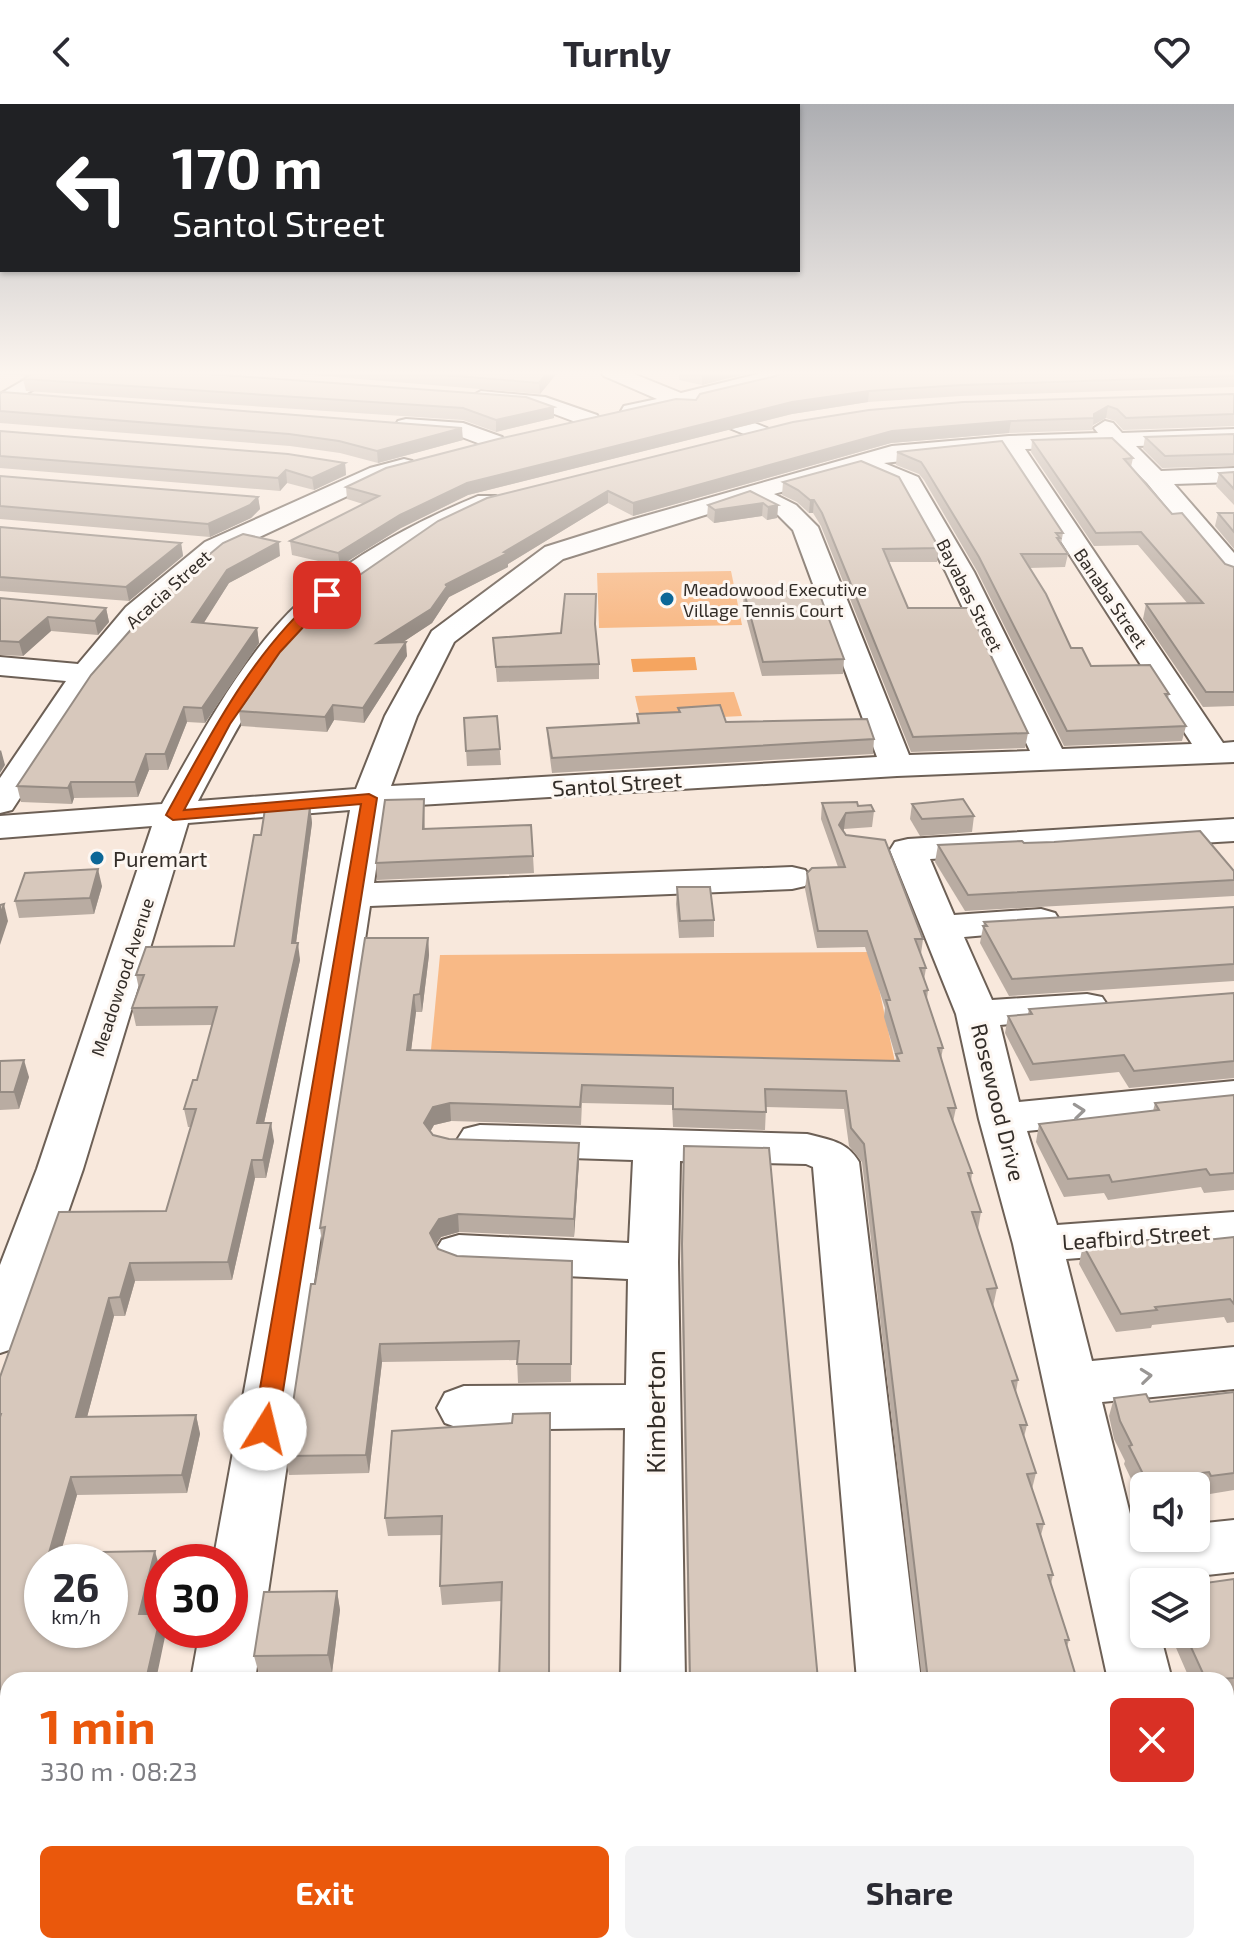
<!DOCTYPE html>
<meta charset="utf-8">
<style>
:root{--surface:#fff;--page:#f2f2f3;--text:#2b2b33;--muted:#7c7c81;--accent:#ea580c}
body{margin:0;font-family:"Exo 2",sans-serif;background:var(--page);color:var(--text);height:100vh;display:flex;flex-direction:column;font-size:30px;white-space:nowrap}
*{box-sizing:border-box;margin:0}
p{font-size:26px;color:var(--muted)}
.icon{flex:none;width:44px;height:44px;fill:none;stroke:currentColor;stroke-width:2;stroke-linecap:round;stroke-linejoin:round}
.map{position:relative;flex:1;overflow:hidden}
.details{position:absolute;left:0px;top:1568px;width:1234px;height:282px;display:flex;flex-direction:column;background:var(--surface);border-radius:24px 24px 0 0;box-shadow:0 2px 6px #0004}
.details>*{flex:none}
.hud{position:absolute;left:0px;top:0px;width:800px;height:168px;box-shadow:0 2px 6px #0004;background:#202124;color:#fff;overflow:hidden}
.buttons{position:absolute;left:1130px;top:1368px;display:grid;gap:16px}
.buttons a{display:grid;place-items:center;width:80px;height:80px;border-radius:12px;background:var(--surface);box-shadow:0 2px 6px #0004;font-size:40px}
.speed{position:absolute;left:24px;top:1440px;display:flex;gap:16px;font-size:40px;font-weight:700;text-align:center}
.speed>*{display:grid;place-content:center;width:104px;height:104px;border-radius:50%;background:var(--surface);box-shadow:0 2px 6px #0004;line-height:1}
.speed small{font-size:20px;font-weight:400}
.speed .limit{border:12px solid #d22;background:#fff;color:#111}
.pin{position:absolute;display:grid;place-items:center;width:68px;height:68px;color:#fff;margin:-34px;border-radius:16px;box-shadow:0 4px 12px #0006}
.me{position:absolute;width:88px;margin:-44px;rotate:9deg;stroke-linejoin:round;filter:drop-shadow(0 0 6px #0008)}
.turn{display:flex;align-items:center;gap:28px;height:168px;padding:0 40px;font-size:36px}
.turn .icon{width:104px;height:104px;stroke-width:2.5}
.turn b{display:block;font-size:56px;line-height:68px}
.round{display:grid;place-items:center;flex:none;width:84px;height:84px;border-radius:12px;background:var(--page)}
.overview{display:flex;align-items:center;justify-content:space-between;height:136px;padding:0 40px}
h1{font-size:48px;font-weight:700;line-height:60px;color:var(--accent)}
.action{display:flex;gap:16px;margin-top:auto;padding:16px 40px}
.action a{flex:1;height:92px;border-radius:12px;background:var(--accent);color:#fff;font-size:32px;font-weight:700;line-height:92px;text-align:center}
.action a+a{background:var(--page);color:var(--text)}
header{display:flex;justify-content:space-between;align-items:center;height:104px;padding:0 40px;background:var(--surface);font-size:36px;font-weight:700}
.map>svg:first-child{display:block}
.green{fill:#f8b986}
.water{fill:#f5a560}
.lines{fill:none;stroke-linecap:round;stroke-linejoin:round}
.street-casing{stroke:#6d6056;stroke-width:4}
.street{fill:#fff;fill-rule:evenodd}
.wall{fill:#b9aca2}
.shaded-wall{fill:#968c84}
.building{fill:#d7c8bc;stroke:#968c84;stroke-width:2;fill-rule:evenodd}
.oneway{stroke:#999694}
.route{fill:#ea580c;stroke:#983908;stroke-width:2}
.poi-dot{fill:#0c6797;stroke:#fdf7f2;stroke-width:3}
.labels{text-anchor:middle;dominant-baseline:central;stroke-width:6;stroke-linejoin:round;paint-order:stroke}
.far-street-label{font-size:18px;fill:#332d28;stroke:#fdf7f2}
.far-poi-label{font-size:18px;fill:#332d28;stroke:#fdf7f2;text-anchor:start}
.street-label{font-size:22px;fill:#332d28;stroke:#fdf7f2}
.poi-label{font-size:22px;fill:#332d28;stroke:#fdf7f2;text-anchor:start}
.near-street-label{font-size:26px;fill:#332d28;stroke:#fdf7f2}
</style>
<header><svg class="icon" aria-label="back" viewBox="0 0 24 24"><path d="M15 5l-7 7 7 7"/></svg>Turnly<svg class="icon" aria-label="heart" viewBox="0 0 24 24"><path d="M12 20l-8-8c-3-5 5-10 8-4 3-6 11-1 8 4z"/></svg></header>
<div class="map">
<svg width="1234" height="1849" viewBox="0 0 1234 1849">
<rect width="100%" height="100%" fill="#f8e8dc"/>
<g class="green">
<path d="M731 467 742 521 599 524 597 469Z"/>
<path d="M734 588 742 612 641 617 635 592Z"/>
<path d="M871 848 897 967 430 956 440 851Z"/>
</g>
<path class="water" d="M695 553 697 566 633 568 631 555Z"/>
<g class="lines">
<g class="street-casing">
<g id="street">
<path d="M38 268H63L0 305V290Z"/>
<path d="M601 268H629L681 289 766 268H791L775 280 701 298 767 324 770 329 759 336 677 303 632 314 624 312 621 307 624 302 657 295 604 272Z"/>
<path d="M481 287 545 293 597 311 600 316 589 323 541 305 473 298 470 293Z"/>
<path d="M406 315 463 319 502 333 505 338 502 343 494 345 459 332 398 327 395 322 398 317Z"/>
<path d="M1105 317 1113 319 1122 329 1234 325V339L1136 342 1161 367 1234 364V378L1174 380 1234 449V474L1224 472 1147 379 1111 343 1025 345 1223 639 1234 638V658L897 672 385 703 374 779 792 763 805 766 811 774 805 782 792 785 370 802 255 1576H191L200 1526H230V1458H213L350 706 188 719 83 1065 26 1229 18 1243 0 1249V1161L37 1065 152 722 0 734V712L162 700C199 634 244 549 300 498 351 452 415 418 478 392H496L499 397 496 402C437 428 364 465 318 512 267 564 232 633 198 697L356 685 385 612 432 527 545 443 631 416 892 342 1009 332 1098 329 1094 324ZM1002 346 1192 640 1062 645 974 468 921 378 918 373 884 359ZM860 366 900 383 946 468 1030 647 909 651 818 423 796 401 774 390ZM750 397 778 411 793 426 877 653 391 682 417 612 454 538 563 455Z"/>
<path d="M404 355 412 357 416 362 412 367 386 374 223 450 146 515 98 575 12 706 0 709V674L66 577 0 571V553L78 560 126 503 205 438 370 364Z"/>
<path d="M1234 715V737L930 755 954 811 1041 805 1055 809 1060 817 1055 825 964 833 992 896 1087 890 1102 893 1108 902 1102 911 1000 921 1019 998 1234 977V1005L1027 1027 1057 1121 1234 1108V1142L1066 1155 1092 1257 1234 1243V1285L1102 1298 1134 1426 1144 1425V1434H1196V1420L1234 1416V1468L1144 1478V1530H1160L1172 1576H1108L1013 1140 979 1015 956 910 890 746 895 738 908 735Z"/>
<path d="M480 1021 807 1030C829 1036 847 1037 859 1058L921 1576H857L813 1063 806 1060 680 1057 678 1158 685 1576H621L625 1324 464 1326 445 1319 437 1304 445 1289 464 1282 626 1281 628 1175 459 1167 442 1162 434 1149 442 1136 459 1131 629 1139 633 1056 480 1051 464 1047 457 1036 464 1025Z"/>
<path d="M1234 1630V1694L1226 1695V1631Z"/>
<path d="M1226 1825 1234 1849H1162L1161 1842H1226Z"/>
<path d="M142 1842H214L213 1849H141Z"/>
<rect x="615" y="1842" width="72" height="7"/>
<path d="M879 1842H951L952 1849H880Z"/>
</g>
</g>
<use href="#street" class="street"/>
</g>
<g class="wall">
<path d="M0 268H181L554 314 496 328 463 316 26 287 23 275 29 272 0 270Z"/>
<path d="M275 268H558L540 290Z"/>
<path d="M679 268H753L702 281 679 276Z"/>
<path d="M1234 268V283L961 292 868 298 792 310 468 391 401 424 340 462 292 451 290 437 363 400 347 395 346 383 696 296 700 290Z"/>
<path d="M0 290 463 336 378 359 340 349 290 342 0 319Z"/>
<path d="M1234 290V322L1123 326 1115 317 1106 314 1093 321 1092 326 1009 329 891 339 633 412 608 399 508 460V463L449 493 432 519 403 538 407 552 364 619 334 616 327 628 241 622 239 607 438 417 793 318Z"/>
<path d="M0 327 345 359 346 371 314 386 287 379 280 387 0 364Z"/>
<path d="M1234 330V362L1162 364 1143 345 1145 333Z"/>
<path d="M1032 336 1133 354 1131 363 1172 410 1225 460 1234 463V602L1203 603 1143 515 1146 500H1188L1138 441 1094 442 1031 348Z"/>
<path d="M1002 337 1063 429 1061 440 1068 450 1065 463 1029 464 1071 544 1091 562 1169 590 1168 594 1186 622 1182 637 1064 642 977 467 924 376 919 370 896 361 897 348Z"/>
<path d="M1234 368V401L1216 382 1219 369Z"/>
<path d="M0 372 258 393 260 405 251 414 210 433 0 415Z"/>
<path d="M783 378 939 444 937 458H888L908 504 1028 629 1025 644 911 648 821 422 813 409H809L797 398 782 391Z"/>
<path d="M750 387 778 401 777 414 767 416 762 412 714 419 707 413 708 401Z"/>
<path d="M1218 409H1234V445L1215 422Z"/>
<path d="M0 423 181 439 183 452 129 497 0 487Z"/>
<path d="M280 452 229 479 203 519 257 524 259 539 205 619 187 618 168 666H149L138 693 74 694 72 700 21 698 17 682 132 524 131 520Z"/>
<path d="M744 488 844 555 843 570 762 572 743 502Z"/>
<path d="M596 490 595 525 599 560V575L497 578 493 534 561 529Z"/>
<path d="M0 494 106 504 109 518 98 531 51 527 23 552 0 551Z"/>
<path d="M678 604 726 618 874 635 873 650 552 669 548 639 547 624 637 619V610L678 608Z"/>
<path d="M497 612 501 661 467 662 464 614Z"/>
<path d="M424 695 425 725 533 752 534 769 377 776 376 759Z"/>
<path d="M822 699 858 702 874 707 872 723 844 725 843 727 923 835 921 850 926 864 924 876 928 886 927 895 943 944 941 955 956 1004 953 1018 972 1069 971 1078 981 1108 978 1125 997 1184 993 1203 1018 1276 1016 1288 1027 1321 1024 1333 1036 1369 1032 1385 1044 1420 1041 1431 1053 1471 1051 1480 1069 1536 1067 1543 1077 1576H922L862 1058 849 1042 844 1005 766 1003 765 1026 673 1023 672 1001 582 999 581 1021 451 1017 434 1021 430 1028 433 1031 449 1035 579 1057 574 1133 459 1128 441 1133 436 1141 438 1145 457 1152 572 1157 571 1278 518 1279 517 1256 382 1258 369 1369 289 1371 285 1352 322 1140 320 1124 428 834 429 851 422 908H416L411 946 895 957 896 954 884 913 885 904 865 843 817 844 805 785 807 769 838 763 821 715Z"/>
<path d="M912 700 974 712 972 728 920 732 910 715Z"/>
<path d="M310 703 312 719 296 839 300 856 264 1019 274 1037 266 1074H255L232 1176 135 1177 125 1212H114L87 1313 196 1311 200 1330 187 1389 77 1391 61 1448 160 1465 150 1510 162 1526H166V1528L8 1576V1644L0 1672V1273L166 1107 191 1023H188L184 1005 197 976 212 921 136 922 132 904 139 885 136 871 234 842 261 731Z"/>
<path d="M1024 739 1234 767V792L965 807 935 758 938 741Z"/>
<path d="M102 782 94 810 19 814 15 797Z"/>
<path d="M677 783 714 816V833L679 834 676 800Z"/>
<path d="M1234 803V877L1009 892 980 839 984 818Z"/>
<path d="M1234 889V974L1129 984 1119 968 1030 977 1005 929 1008 912 1028 910 1029 905Z"/>
<path d="M0 957 29 973 19 1005 0 1006Z"/>
<path d="M1234 991V1086L1204 1089 1201 1083 1108 1096 1104 1089 1064 1093 1036 1038 1039 1020 1153 1007 1155 999Z"/>
<path d="M684 1042 818 1576H689L681 1158Z"/>
<path d="M1234 1133V1218L1227 1219 1224 1213 1152 1221 1151 1224 1116 1228 1079 1160 1083 1141 1178 1139Z"/>
<path d="M1234 1288V1386L1204 1391 1202 1387H1196V1382H1144V1394H1140L1124 1360 1125 1357 1114 1335 1109 1312 1114 1294 1150 1298Z"/>
<path d="M550 1328 502 1497 442 1501 440 1482 442 1431 388 1432 385 1414Z"/>
<path d="M1160 1474 1206 1479 1234 1475V1591L1226 1593V1576H1190L1170 1530H1196V1478H1158Z"/>
<path d="M337 1487 340 1506 332 1569 259 1570 254 1552Z"/>
<path d="M1234 1720V1740L1230 1730Z"/>
<path d="M958 1842H1135L1137 1849H959Z"/>
</g>
<g class="shaded-wall">
<path d="M548 268H558L540 290 539 279Z"/>
<path d="M708 268H753L702 281V269Z"/>
<path d="M869 287 868 298 792 310 468 391 401 424 340 462 338 449 400 411 467 379 792 298Z"/>
<path d="M1108 302 1106 314 1093 321 1094 310Z"/>
<path d="M554 303V314L496 328V316Z"/>
<path d="M1011 317 1009 329 891 339 633 412V399L892 327Z"/>
<path d="M462 324 463 336 378 359 377 347Z"/>
<path d="M345 359 346 371 314 386 312 374Z"/>
<path d="M286 366 287 379 280 387 278 374Z"/>
<path d="M608 387V399L508 460V463L449 493 432 519 379 554 377 539 445 481 504 448Z"/>
<path d="M258 393 260 405 251 414 210 433 208 420Z"/>
<path d="M810 396H814L813 409H809Z"/>
<path d="M763 399 762 412 714 419 715 406Z"/>
<path d="M778 401 777 414 767 416 768 403Z"/>
<path d="M279 438 280 452 229 479 195 533 192 518 227 466Z"/>
<path d="M181 439 183 452 129 497 126 483Z"/>
<path d="M106 504 109 518 98 531 95 517Z"/>
<path d="M48 513 51 527 23 552 19 538Z"/>
<path d="M257 524 259 539 205 619 202 604Z"/>
<path d="M406 538 407 552 364 619 363 604Z"/>
<path d="M333 601 334 616 327 628 325 613Z"/>
<path d="M184 603 187 618 168 666 165 650Z"/>
<path d="M1 646 5 661 0 669V647Z"/>
<path d="M146 650 149 666 138 693 135 678Z"/>
<path d="M71 678 74 694 72 700 68 684Z"/>
<path d="M310 703 312 719 294 854 298 839 300 856 260 1037 257 1019 292 839Z"/>
<path d="M846 709 844 725 837 738 839 721Z"/>
<path d="M98 765 102 782 94 810 90 794Z"/>
<path d="M4 800 8 817 0 841V811Z"/>
<path d="M428 834 429 851 422 908 420 890Z"/>
<path d="M414 891 416 908 409 963 407 946Z"/>
<path d="M24 956 29 973 19 1005 14 988Z"/>
<path d="M450 999 451 1017 434 1021 425 1037 424 1019 433 1003Z"/>
<path d="M271 1019 274 1037 266 1074 263 1056Z"/>
<path d="M579 1039V1057L574 1133V1115Z"/>
<path d="M252 1056 255 1074 232 1176 228 1158Z"/>
<path d="M458 1110 459 1128 441 1133 431 1147 430 1129 439 1115Z"/>
<path d="M130 1159 135 1177 125 1212 120 1193Z"/>
<path d="M109 1194 114 1212 82 1332 76 1313Z"/>
<path d="M380 1240 382 1258 369 1369 366 1351Z"/>
<path d="M550 1309V1576H549Z"/>
<path d="M196 1311 200 1330 187 1389 182 1371Z"/>
<path d="M71 1373 77 1391 58 1458 49 1449Z"/>
<path d="M155 1447 160 1465 145 1529 139 1510Z"/>
<path d="M337 1487 340 1506 332 1569 328 1551Z"/>
<path d="M161 1510 162 1526H166V1528L156 1576H146Z"/>
<path d="M8 1598V1644L0 1672V1626Z"/>
</g>
<g class="building">
<path d="M35 268H181L526 293 554 303 496 316 463 304 23 275Z"/>
<path d="M410 268H548L539 279Z"/>
<path d="M781 268H1234V272L962 281 869 287 792 298 467 379 400 411 338 449 290 437 379 392 346 383 386 364 498 335 676 295 696 296 700 290 776 272Z"/>
<path d="M2 288 462 324 377 347 339 337 289 330 0 307V290Z"/>
<path d="M1234 290V310L1126 314 1117 305 1108 302 1094 310V314L1011 317 892 327 633 399 608 387 504 448 508 449 445 481H448L431 505 377 539 406 538 363 604 333 601 325 613 239 607 286 538 319 499 438 417 487 394 793 318 869 306 963 298Z"/>
<path d="M0 327 288 350 345 359 312 374 286 366 278 374 0 352Z"/>
<path d="M1234 330V350L1165 352 1145 333Z"/>
<path d="M1112 334 1133 354 1124 355 1172 410 1182 409 1225 460 1234 463V588H1206L1146 500 1203 499 1141 428 1096 429 1032 336Z"/>
<path d="M1002 337 1063 429H1056L1060 434H1057L1068 450H1021L1046 490 1071 544H1082L1091 562 1150 561 1169 590H1165L1186 622 1067 627 979 453 925 364 921 358 897 348Z"/>
<path d="M861 357 899 373 939 444 883 445 908 504H968L1028 629 913 633 822 409 814 396H810L798 386 783 378Z"/>
<path d="M1234 368V385L1219 369Z"/>
<path d="M0 372 258 393 250 401 208 420 0 402Z"/>
<path d="M750 387 778 401 768 403 763 399 715 406 708 401Z"/>
<path d="M1218 409H1234V428Z"/>
<path d="M0 423 181 439 126 483 0 473Z"/>
<path d="M243 430 279 438 227 466 192 518 257 524 202 604 184 603 165 650H146L135 678H71L68 684 17 682 91 571 135 521 131 520 146 503 223 439Z"/>
<path d="M818 486 844 555 763 558 744 488Z"/>
<path d="M565 490H596L595 520 599 560 496 563 493 534 561 529Z"/>
<path d="M0 494 106 504 95 517 48 513 19 538 0 537Z"/>
<path d="M720 601 726 618 867 615 874 635 552 654 547 624 639 619 637 610 680 608 678 604Z"/>
<path d="M497 612 500 645 466 647 464 614Z"/>
<path d="M424 695 423 725 531 721 533 752 376 759 385 696Z"/>
<path d="M963 695 974 712 922 715 912 700Z"/>
<path d="M857 698 858 702 871 701 874 707 846 709 839 721 846 731 885 736 923 835H915L926 864H920L928 886 924 887 943 944H938L956 1004H948L972 1069H968L981 1108H972L997 1184 987 1185 1018 1276 1012 1277 1027 1321H1020L1036 1369 1027 1370 1044 1420H1037L1053 1471H1048L1069 1536H1065L1077 1576H928L864 1040 851 1024 846 987 765 985 766 1008 673 1005V984L582 981 580 1003 450 999 433 1003 424 1019 433 1031 449 1035 579 1039 574 1115 458 1110 439 1115 430 1129 438 1145 457 1152 572 1157 571 1260H517L519 1237 380 1240 366 1351 285 1352 311 1180H315L325 1123 320 1124 365 834H428L420 890 414 891 407 946 899 957 896 950 902 949 886 896H890L867 827H818L807 769 812 764 845 763 822 699Z"/>
<path d="M310 703 292 839H298L257 1019H271L263 1056H252L228 1158 130 1159 120 1193 109 1194 76 1313 196 1311 182 1371 71 1373 49 1449 155 1447 139 1510H161L146 1576H8V1598L0 1626V1313L1 1310H0V1273L59 1108 166 1107 196 1005H184L193 976H197L217 903 132 904 144 871H136L146 843 234 842 254 731H261L265 705ZM42 1458H110V1526H42Z"/>
<path d="M1200 727 1234 767V776L968 791 938 741 1022 737 1024 739 1054 738Z"/>
<path d="M98 765 90 794 15 797 25 769Z"/>
<path d="M677 783H710L714 816 680 817Z"/>
<path d="M4 800 0 811V801Z"/>
<path d="M1234 803V860L1012 875 983 822H987L984 818Z"/>
<path d="M1234 889V957L1134 967 1124 951 1033 960 1008 912 1032 910 1029 905Z"/>
<path d="M24 956 14 988H0V957Z"/>
<path d="M1234 991V1069L1210 1071 1206 1065 1112 1078 1109 1071 1068 1075 1039 1020 1159 1006 1155 999Z"/>
<path d="M684 1042 769 1044 818 1576H690L682 1140Z"/>
<path d="M1234 1133V1200L1230 1195 1155 1203 1157 1206 1121 1210 1083 1141 1175 1134 1178 1139Z"/>
<path d="M1234 1288V1369L1211 1372 1209 1368 1146 1376 1129 1342 1132 1341 1120 1317 1114 1294 1146 1290 1150 1298Z"/>
<path d="M550 1309 549 1576H499L502 1478 440 1482 442 1412 385 1414 392 1327 512 1319 513 1310Z"/>
<path d="M1201 1468 1206 1479 1234 1475V1574L1206 1576 1185 1530H1196V1478H1162L1160 1474Z"/>
<path d="M337 1487 328 1551 254 1552 264 1488Z"/>
<rect x="492" y="1842" width="56" height="7"/>
<rect x="696" y="1842" width="147" height="7"/>
<path d="M965 1842H1135L1137 1849H966Z"/>
</g>
<defs><path id="oneway-chevron" d="M-2-3.5L2.5 0L-2 3.5" fill="none" stroke-width="1.6" stroke-linecap="round" stroke-linejoin="round" transform="scale(2)"/></defs>
<g class="oneway">
<use href="#oneway-chevron" transform="translate(1079 1007) rotate(-6)"/>
<use href="#oneway-chevron" transform="translate(1146 1272) rotate(-6)"/>
</g>
<linearGradient id="sky" x2="0" y2="1"><stop stop-color="#adaeb2"/><stop offset="0.51" stop-color="#fcf5ef"/><stop offset="1" stop-color="#fcf5ef" stop-opacity="0"/></linearGradient>
<rect width="1234" height="527" fill="url(#sky)"/>
<path class="route" d="M322 488 333 491 280 548 230 620 184 706 369 690 377 694 277 1325 273 1332 265 1334 257 1332 253 1325 361 700 173 716 166 711C209 633 253 546 322 488Z"/>
<g class="poi-dot">
<circle cx="667" cy="495" r="8"/>
<circle cx="97" cy="754" r="8"/>
</g>
<g class="labels">
<g class="far-street-label">
<text transform="translate(168 485) rotate(-42)">Acacia Street</text>
<text transform="translate(970 491) rotate(63)">Bayabas Street</text>
<text transform="translate(1111 494) rotate(56)">Banaba Street</text>
<text transform="translate(122 873) rotate(-72)">Meadowood Avenue</text>
</g>
<g class="far-poi-label">
<text x="683" y="485">Meadowood Executive<tspan x="683" dy="21">Village Tennis Court</tspan></text>
</g>
<g class="street-label">
<text transform="translate(617 679) rotate(-4)">Santol Street</text>
<text transform="translate(999 998) rotate(76)">Rosewood Drive</text>
<text transform="translate(1136 1132) rotate(-4)">Leafbird Street</text>
</g>
<g class="poi-label">
<text x="113" y="754">Puremart</text>
</g>
<g class="near-street-label">
<text transform="translate(654 1308) rotate(-90)">Kimberton</text>
</g>
</g>
</svg>
<div class="buttons">
<a><svg class="icon" aria-label="sound" viewBox="0 0 24 24"><path d="M4 9h4l5-4v14l-5-4H4zM17 9q2 3 0 6"/></svg></a>
<a><svg class="icon" aria-label="layers" viewBox="0 0 24 24"><path d="M12 4l9 5-9 5-9-5zM3 14l9 5 9-5"/></svg></a>
</div>
<div class="speed"><div>26<small>km/h</small></div><div class="limit">30</div></div>
<div class="pin" style="left:327px;top:491px;background:#d93025"><svg class="icon" aria-label="arrive" viewBox="0 0 24 24"><path d="M6 21V4h12l-3 4 3 4H6"/></svg></div>
<svg class="me" style="left:265px;top:1325px" viewBox="-20 -20 40 40"><circle r="19" fill="#fff"/><path d="M0-13L10 11 0 6-10 11z" fill="#ea580c"/></svg>
<div class="hud">
<div class="turn"><svg class="icon" aria-label="left" viewBox="0 0 24 24"><path d="M17 20v-9H6M10 6l-5 5 5 5"/></svg><div><b>170 m</b>Santol Street</div></div>
</div>
<section class="details">
<div class="overview"><div><h1>1 min</h1><p>330 m · 08:23</p></div><a class="round" style="background:#d93025;color:#fff"><svg class="icon" aria-label="close" viewBox="0 0 24 24"><path d="M6 6l12 12M18 6L6 18"/></svg></a></div>
<div class="action"><a>Exit</a><a>Share</a></div>
</section>
</div>
